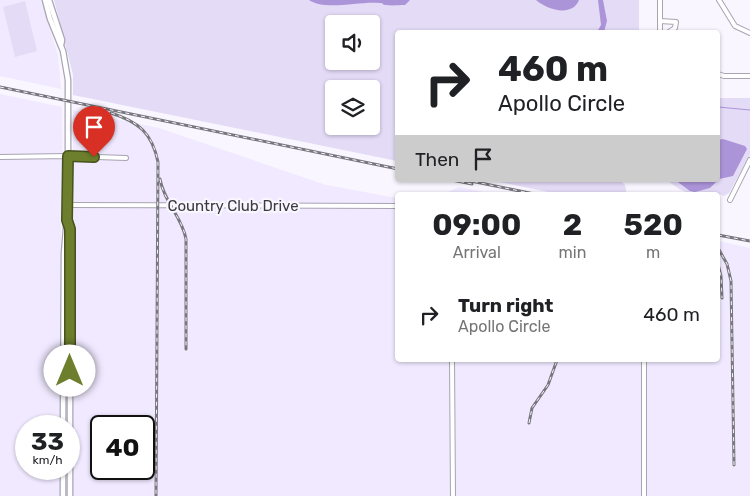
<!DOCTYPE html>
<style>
:root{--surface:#fff;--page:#f6f6f6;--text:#202124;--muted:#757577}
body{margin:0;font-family:Rubik,sans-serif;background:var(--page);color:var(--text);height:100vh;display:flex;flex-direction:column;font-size:19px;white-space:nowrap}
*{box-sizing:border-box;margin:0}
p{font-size:16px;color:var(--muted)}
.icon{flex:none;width:28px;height:28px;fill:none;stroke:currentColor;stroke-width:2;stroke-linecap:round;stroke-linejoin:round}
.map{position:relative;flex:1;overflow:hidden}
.side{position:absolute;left:395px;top:192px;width:325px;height:170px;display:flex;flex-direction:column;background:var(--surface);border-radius:5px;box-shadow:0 1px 4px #0004}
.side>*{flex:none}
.hud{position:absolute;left:395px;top:30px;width:325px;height:152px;border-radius:5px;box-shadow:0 1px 4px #0004;background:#fff;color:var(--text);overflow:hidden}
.fabs{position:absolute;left:325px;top:15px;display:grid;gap:10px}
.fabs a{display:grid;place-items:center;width:55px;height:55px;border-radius:5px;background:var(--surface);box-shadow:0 1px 4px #0004;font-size:25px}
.speed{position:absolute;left:15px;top:415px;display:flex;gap:10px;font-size:25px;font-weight:700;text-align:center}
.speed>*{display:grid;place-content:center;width:65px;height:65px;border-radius:50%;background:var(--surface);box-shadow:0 1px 4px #0004;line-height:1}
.speed small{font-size:12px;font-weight:400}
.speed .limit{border:2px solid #111;border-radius:8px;background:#fff;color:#111}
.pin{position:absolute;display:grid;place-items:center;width:42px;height:42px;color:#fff;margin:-51px -21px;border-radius:50% 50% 50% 0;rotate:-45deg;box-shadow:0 0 5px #0007}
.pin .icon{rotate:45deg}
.me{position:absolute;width:55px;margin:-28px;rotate:0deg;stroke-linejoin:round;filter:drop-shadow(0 0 4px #0008)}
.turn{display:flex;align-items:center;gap:18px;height:105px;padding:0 20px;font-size:22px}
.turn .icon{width:65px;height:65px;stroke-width:2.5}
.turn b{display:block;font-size:35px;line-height:42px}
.then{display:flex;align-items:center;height:48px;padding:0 20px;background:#0003;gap:10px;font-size:19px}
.eta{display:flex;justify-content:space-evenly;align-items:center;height:85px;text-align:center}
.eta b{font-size:30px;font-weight:700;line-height:35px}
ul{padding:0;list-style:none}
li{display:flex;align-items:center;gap:15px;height:75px;padding:0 20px}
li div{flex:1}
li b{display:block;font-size:19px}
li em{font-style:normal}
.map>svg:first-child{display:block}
.built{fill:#f0e9ff;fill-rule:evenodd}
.green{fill:#e4dbf7;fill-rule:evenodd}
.water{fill:#ac94d9}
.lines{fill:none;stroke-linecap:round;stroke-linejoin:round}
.stream{stroke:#ac94d9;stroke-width:1}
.minor-casing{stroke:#a8a4b2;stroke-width:6}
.tertiary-casing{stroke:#a8a4b2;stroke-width:7}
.minor{stroke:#fff;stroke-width:4}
.tertiary{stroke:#fff;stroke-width:4.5}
.rail-casing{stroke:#79777e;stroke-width:3}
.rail{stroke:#f9f6ff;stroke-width:1;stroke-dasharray:4;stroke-linecap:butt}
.route-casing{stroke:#47521d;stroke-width:12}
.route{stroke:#6d7e2d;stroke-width:9}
.labels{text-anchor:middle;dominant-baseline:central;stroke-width:4.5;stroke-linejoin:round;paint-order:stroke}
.street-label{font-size:15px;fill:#3a393e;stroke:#f9f6ff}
</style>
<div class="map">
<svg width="750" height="496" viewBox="0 0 750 496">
<rect width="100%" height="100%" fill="#f9f6ff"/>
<g class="built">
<path d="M0 0H41L58 55 61 89 0 76Z"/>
<path d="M0 94 62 107 63 197 61 217 60 426H26V469H60V496H0Z"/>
<path d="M73 110 159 128 326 185 397 198 398 360H718V241L750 248V496H73ZM101 426H144V469H101Z"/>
<path d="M459 187 499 195H441Z"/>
</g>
<g class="green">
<path d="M54 0H639V32H398L397 161 73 95V75ZM334 24H371V61H334ZM334 89H371V126H334Z"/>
<path d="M25 1 37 51 15 57 3 7Z"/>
<path d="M718 98H750V155L729 193 724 196C711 190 709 197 696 195 685 193 675 187 667 180H718Z"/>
<path d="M490 180H620L625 185 627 195H563Z"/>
</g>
<g class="water">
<path d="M309 0H410L405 5C399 5 392 6 386 5 380 4 385 3 379 3 360 1 325 11 309 0Z"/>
<path d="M536 0H579C572 18 546 9 536 0Z"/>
<path d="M598 0H603L607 21 604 32H597L601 25Z"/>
<path d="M723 139 745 146 747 149 733 176 719 179 710 188 695 192 690 191 675 180H718V140Z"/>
</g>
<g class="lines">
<path class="stream" d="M718 107 750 110"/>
<g class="minor-casing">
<g id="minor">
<path d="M660 0V32"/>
<path d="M719 0 735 26 750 33"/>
<path d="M660 21 676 22 675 28 669 32"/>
<path d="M718 74 724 76H750"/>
<path d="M0 157 68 156 126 158"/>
<path d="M730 200 750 160"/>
<path d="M68 205 398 206"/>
<path d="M452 360 453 496"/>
<path d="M644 360V496"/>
</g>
</g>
<g class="tertiary-casing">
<g id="tertiary">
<path d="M45 0 50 19 63 51 68 80V205L64 253 63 426"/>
<path d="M49 0 62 40 61 45"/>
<path d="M68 221 70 229V496"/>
<path d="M63 469V496"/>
</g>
</g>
<use href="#minor" class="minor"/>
<use href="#tertiary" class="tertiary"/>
<g class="rail-casing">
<g id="rail">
<path d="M0 87 398 169"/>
<path d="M111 113C139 122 152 133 158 162L156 496"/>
<path d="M160 179C164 202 182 217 186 239V349"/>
<path d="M452 180 472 184"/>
<path d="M466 180 539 195"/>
<path d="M718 235 750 241"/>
<path d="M718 248 727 264 731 281 734 465"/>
<path d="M718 264 721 276 722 298"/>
<path d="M529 423 532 408 548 385 557 360"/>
</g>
</g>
<use href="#rail" class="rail"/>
</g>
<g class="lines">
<g class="route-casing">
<path id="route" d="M70 371V229L67 220 68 156 94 157"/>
</g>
<use href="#route" class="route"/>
</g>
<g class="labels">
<g class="street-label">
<text x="233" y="206">Country Club Drive</text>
</g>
</g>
</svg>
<div class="fabs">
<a><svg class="icon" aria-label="sound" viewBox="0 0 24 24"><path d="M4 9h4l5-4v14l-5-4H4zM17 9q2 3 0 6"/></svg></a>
<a><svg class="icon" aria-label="layers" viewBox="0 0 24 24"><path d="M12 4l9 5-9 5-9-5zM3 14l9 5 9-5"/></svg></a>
</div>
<div class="speed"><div>33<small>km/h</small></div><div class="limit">40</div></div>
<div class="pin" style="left:94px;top:157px;background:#d93025"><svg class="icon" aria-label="arrive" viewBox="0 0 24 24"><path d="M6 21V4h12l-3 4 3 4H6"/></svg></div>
<svg class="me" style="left:70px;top:371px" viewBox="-20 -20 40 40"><circle r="19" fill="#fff"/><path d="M0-13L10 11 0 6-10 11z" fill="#6d7e2d"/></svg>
<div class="hud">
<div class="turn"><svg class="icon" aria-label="right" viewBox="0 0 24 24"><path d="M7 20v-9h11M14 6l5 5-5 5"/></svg><div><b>460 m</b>Apollo Circle</div></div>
<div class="then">Then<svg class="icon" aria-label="arrive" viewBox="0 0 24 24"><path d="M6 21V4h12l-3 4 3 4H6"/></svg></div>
</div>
<section class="side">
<div class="eta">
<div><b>09:00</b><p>Arrival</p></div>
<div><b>2</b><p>min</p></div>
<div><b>520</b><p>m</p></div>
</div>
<ul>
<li><svg class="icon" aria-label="right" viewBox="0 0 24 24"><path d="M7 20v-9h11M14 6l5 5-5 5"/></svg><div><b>Turn right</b><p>Apollo Circle</p></div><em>460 m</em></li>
</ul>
</section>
</div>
